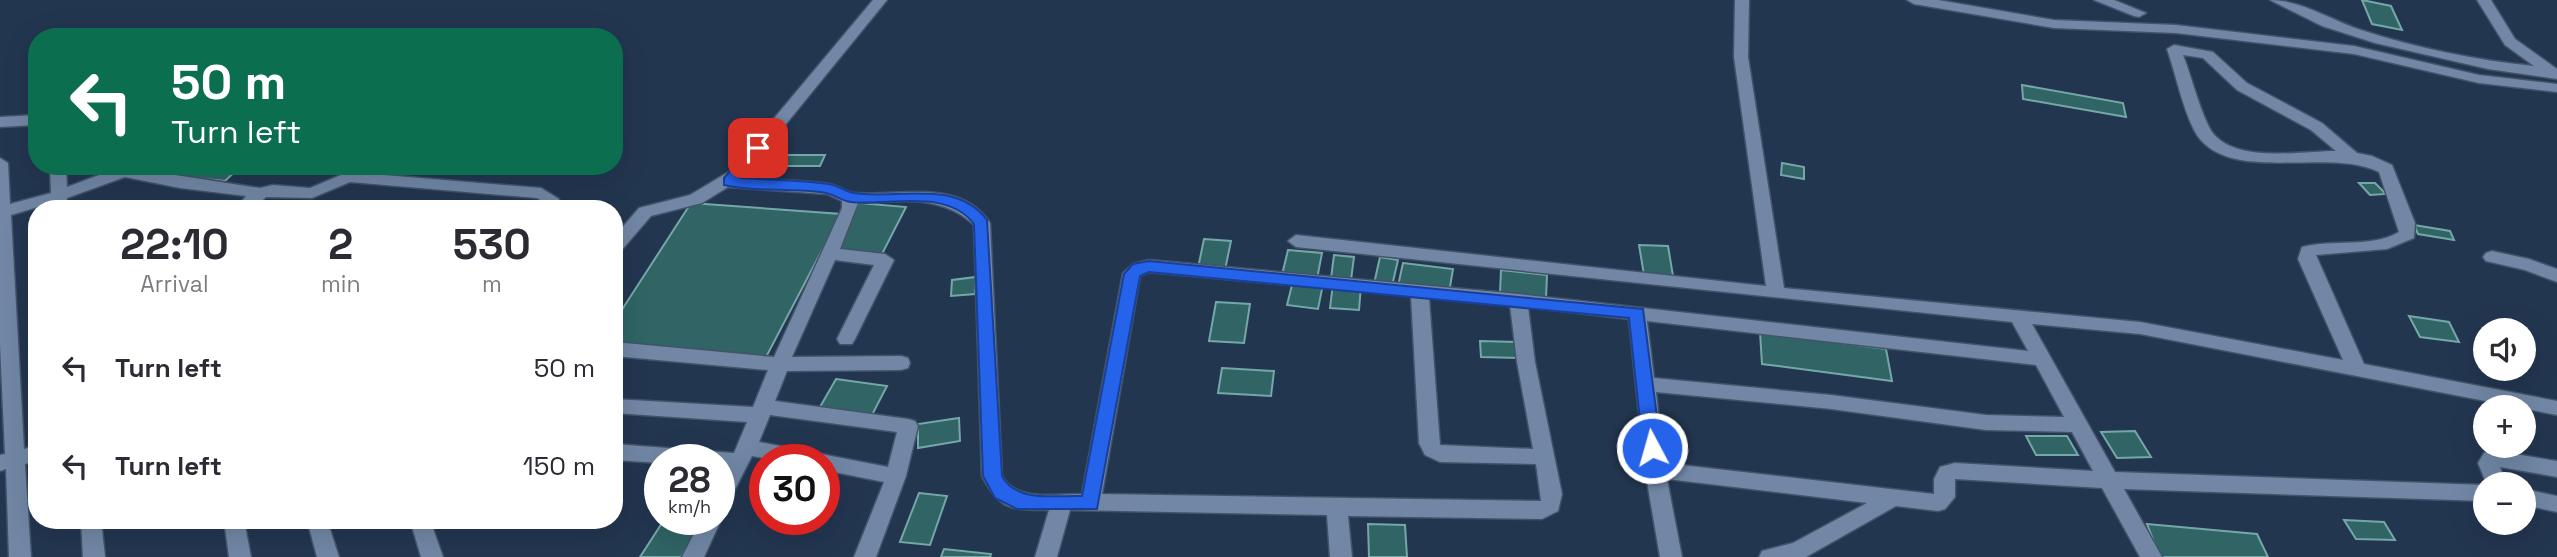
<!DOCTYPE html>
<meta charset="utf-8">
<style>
:root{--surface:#fff;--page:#f2f2f3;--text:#2b2b33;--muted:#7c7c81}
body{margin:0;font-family:"Space Grotesk",sans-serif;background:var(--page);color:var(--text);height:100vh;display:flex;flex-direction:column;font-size:26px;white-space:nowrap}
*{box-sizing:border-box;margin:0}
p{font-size:23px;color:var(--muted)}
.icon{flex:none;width:38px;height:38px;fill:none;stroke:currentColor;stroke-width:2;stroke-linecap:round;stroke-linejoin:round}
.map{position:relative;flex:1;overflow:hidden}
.details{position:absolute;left:28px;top:200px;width:595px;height:329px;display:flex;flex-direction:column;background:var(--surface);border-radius:28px;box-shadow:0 7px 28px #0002}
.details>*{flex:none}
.guide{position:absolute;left:28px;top:28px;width:595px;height:147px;border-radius:28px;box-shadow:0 7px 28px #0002;background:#0b6e4f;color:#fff;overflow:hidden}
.fabs{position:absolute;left:2473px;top:318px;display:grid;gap:14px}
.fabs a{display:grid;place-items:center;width:63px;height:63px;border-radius:50%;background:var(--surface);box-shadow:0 7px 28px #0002;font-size:35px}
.speed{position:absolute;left:644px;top:444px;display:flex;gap:14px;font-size:35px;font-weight:700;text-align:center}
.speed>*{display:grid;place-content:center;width:91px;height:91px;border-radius:50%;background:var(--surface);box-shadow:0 7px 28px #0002;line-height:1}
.speed small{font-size:18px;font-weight:400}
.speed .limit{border:10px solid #d22;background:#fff;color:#111}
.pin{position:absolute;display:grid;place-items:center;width:60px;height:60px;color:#fff;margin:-30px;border-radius:14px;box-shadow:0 4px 10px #0006}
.me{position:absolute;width:77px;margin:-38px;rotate:354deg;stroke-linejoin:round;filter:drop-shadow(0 0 5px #0008)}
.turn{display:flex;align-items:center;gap:24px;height:147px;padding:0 28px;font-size:32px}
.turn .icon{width:91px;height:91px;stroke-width:2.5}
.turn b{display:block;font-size:49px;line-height:60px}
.eta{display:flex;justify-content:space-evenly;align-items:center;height:119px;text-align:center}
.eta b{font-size:42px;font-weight:600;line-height:49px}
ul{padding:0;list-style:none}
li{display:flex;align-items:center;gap:21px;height:98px;padding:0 28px}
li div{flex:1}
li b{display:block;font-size:26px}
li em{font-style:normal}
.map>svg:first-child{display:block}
.building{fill:#306465;stroke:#76a7a8;stroke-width:2}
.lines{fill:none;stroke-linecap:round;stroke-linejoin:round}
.minor-casing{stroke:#425369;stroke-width:3}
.minor{fill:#7187a5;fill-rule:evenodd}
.route{fill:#2563eb;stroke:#184099;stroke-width:2}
</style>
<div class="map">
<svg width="2557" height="557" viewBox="0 0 2557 557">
<rect width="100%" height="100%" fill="#233650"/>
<g class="building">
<path d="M2362 0 2391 6 2402 30 2372 24Z"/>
<path d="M2022 85 2123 103 2126 117 2023 99Z"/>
<path d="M779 155H825L820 166H774Z"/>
<path d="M1782 163 1804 167V179L1781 175Z"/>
<path d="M174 166H241L225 181 164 175Z"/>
<path d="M2359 183H2375L2386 194 2370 195Z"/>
<path d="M691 203 841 214 765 359 614 347V322Z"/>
<path d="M859 203 906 207 882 254 833 250Z"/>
<path d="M2414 225 2450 231 2454 240 2418 234Z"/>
<path d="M1204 239 1231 241 1225 270 1198 268Z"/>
<path d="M1639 245 1668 246 1673 276 1644 275Z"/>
<path d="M1288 250 1322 253 1317 279 1282 275Z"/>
<path d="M1334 255 1354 257 1351 280 1331 278Z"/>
<path d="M1380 257 1398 260 1392 286 1374 284Z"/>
<path d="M1403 263 1453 269 1449 293 1398 286Z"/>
<path d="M1501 270 1547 275 1546 298 1500 293Z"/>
<path d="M976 277 975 294 951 296 952 280Z"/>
<path d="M1293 281 1323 284 1318 309 1287 305Z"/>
<path d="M1333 284 1361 286 1359 310 1330 308Z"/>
<path d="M1216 302 1250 304 1244 343 1209 341Z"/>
<path d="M2409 316 2449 322 2459 342 2420 337Z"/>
<path d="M1760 332 1886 349 1892 381 1762 364Z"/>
<path d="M1480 341 1517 342 1519 358 1481 357Z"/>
<path d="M1222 368 1274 371 1271 396 1218 393Z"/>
<path d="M836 379 887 386 872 415 820 407Z"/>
<path d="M959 418 960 441 918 448V424Z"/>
<path d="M2135 431 2151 457 2117 458 2101 432Z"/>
<path d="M2026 436H2067L2078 455H2036Z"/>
<path d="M919 493 947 496 930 545 900 542Z"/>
<path d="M664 520H703L681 557H640Z"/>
<path d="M2344 520 2384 522 2395 540 2356 539Z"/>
<path d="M1368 524 1405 525 1407 557H1369Z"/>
<path d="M2147 524 2257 534 2268 557H2160Z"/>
<path d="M944 549 991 554 990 557H941Z"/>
</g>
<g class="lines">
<g class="minor-casing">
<g id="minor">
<path d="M873 0H887L742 178C771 180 800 180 829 184 838 185 845 192 854 193 899 197 959 177 990 223L1002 476C1016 502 1055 494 1082 494L1123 273 1133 264 1149 260 1518 294 2028 351 2012 322 1296 247 1288 241 1296 235 1766 286 1734 57 1735 0H1749L1748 57 1784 288 2140 322 2343 360 2298 259 2302 247C2332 239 2372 248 2399 232L2379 172C2327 146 2224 187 2194 130 2182 106 2176 75 2167 49L2174 45 2213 52 2247 83 2322 123 2357 153 2372 156 2392 165 2415 223 2414 238 2387 249 2316 255 2364 364 2557 401V415L2140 334 2032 324 2115 472 2485 485V501L2124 489 2162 557H2140L2102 488 1955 479V497L1945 509 1938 511 1896 506 1806 557H1759L1762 551 1793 543 1867 503 1667 479 1682 557H1660L1645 470 1629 319 1528 307 1535 362 1562 494 1558 511 1542 519 1348 516 1352 557H1330L1327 515 1070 510 1057 557H1035L1049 510C1011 509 1001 512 982 476L974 225C942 194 899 201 858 203L840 249 885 254 894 260 855 339 852 344H840L837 339 874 265 835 260 792 357 901 356 908 358 910 363 908 368 901 370 787 371 775 401 908 419 915 421 918 426 906 476 876 557H854L884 482 824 470V460H776L752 456 726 507 719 509V481L726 468 719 467V460H660V463L614 460V444L734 453 747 422 614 413V399L753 407 768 370 614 356V342L774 357 842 208V201L827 194 728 187 702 203 651 216 620 252 614 254V237L639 208 690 195 730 171ZM2183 55 2203 58 2237 90 2311 130 2336 151C2301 151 2228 165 2209 127 2198 105 2192 78 2183 55ZM1149 272 1411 296 1419 443 1425 455 1440 462 1536 464 1541 501 1102 494 1140 276ZM1429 298 1510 305 1517 362 1533 449 1440 445ZM1647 321 2036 365 2064 417 1986 415 1831 395 1654 378ZM1656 392 1831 409 1986 430 2072 432 2093 471 1955 463 1940 467 1934 479V494L1664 463ZM770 415 897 432 888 467 759 442Z"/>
<path d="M1907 0H1938L2054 20 2176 25 2354 46 2479 75 2557 84V92L2479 83 2354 54 2176 33 2054 28 1914 4Z"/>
<path d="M2094 0H2114L2146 13 2139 17 2134 16Z"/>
<path d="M2270 0C2301 0 2331 20 2361 30 2417 48 2475 60 2534 66L2505 45 2477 0H2491L2515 39 2557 69V79L2488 69 2375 43 2322 26Z"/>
<path d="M37 115V125L0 127V117Z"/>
<path d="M0 158 8 163 10 204 51 193 50 166H66L67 187 123 166H147L143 170 260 188 273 185 310 188 348 172 541 188 559 199 556 208H540L542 201 537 198 350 182 312 198 266 197 254 208H236L246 196 180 188 125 177 67 198 65 208H53L51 203 11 215 24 449 37 445V461L25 464 31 557H9L6 469 0 471V455L5 454 0 344Z"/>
<path d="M2492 251 2529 259 2557 269V282L2525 270 2486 261 2483 257 2486 253Z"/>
<path d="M2491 450 2557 461V477L2500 467 2507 485H2487L2478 463 2484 453Z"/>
<path d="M2524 489 2557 496V512L2524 505Z"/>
<path d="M719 516 721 520 704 557H682L701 520H719Z"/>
<path d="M81 520H101L105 557H83Z"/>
<path d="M224 520H244L251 557H229Z"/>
<path d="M307 520H327L339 557H317Z"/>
<path d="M410 520H430L443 557H421Z"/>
</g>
</g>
<use href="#minor" class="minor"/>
</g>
<path class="route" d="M758 143 765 148 741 178C769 180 799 180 828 184 837 185 845 191 853 193 898 200 955 178 987 220L1002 476C1016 503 1055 495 1082 496L1124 274 1133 264 1149 261 1643 309 1661 448 1652 455 1643 448 1629 318 1149 272 1140 276 1097 509H1017L995 498 983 476 974 224C947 188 889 206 851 202 842 201 835 195 826 193 793 187 757 193 724 185V178L753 145Z"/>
</svg>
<div class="fabs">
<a><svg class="icon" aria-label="sound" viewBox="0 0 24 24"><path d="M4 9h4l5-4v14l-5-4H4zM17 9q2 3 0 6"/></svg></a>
<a>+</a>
<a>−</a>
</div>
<div class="speed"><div>28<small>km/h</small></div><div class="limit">30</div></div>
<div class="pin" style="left:758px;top:148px;background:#d93025"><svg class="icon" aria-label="arrive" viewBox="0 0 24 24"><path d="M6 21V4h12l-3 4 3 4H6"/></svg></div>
<svg class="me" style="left:1652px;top:448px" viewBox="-20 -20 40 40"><circle r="17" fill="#2563eb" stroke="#fff" stroke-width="3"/><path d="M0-11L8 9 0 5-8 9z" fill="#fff"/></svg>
<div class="guide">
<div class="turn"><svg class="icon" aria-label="left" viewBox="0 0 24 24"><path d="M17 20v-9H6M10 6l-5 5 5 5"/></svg><div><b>50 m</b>Turn left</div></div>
</div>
<section class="details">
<div class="eta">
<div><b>22:10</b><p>Arrival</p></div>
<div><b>2</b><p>min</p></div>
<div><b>530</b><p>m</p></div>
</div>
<ul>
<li><svg class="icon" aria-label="left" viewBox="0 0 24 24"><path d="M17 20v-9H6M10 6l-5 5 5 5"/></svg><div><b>Turn left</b></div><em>50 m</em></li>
<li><svg class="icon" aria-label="left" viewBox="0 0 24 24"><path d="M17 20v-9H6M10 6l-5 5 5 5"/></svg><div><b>Turn left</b></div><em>150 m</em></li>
</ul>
</section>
</div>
